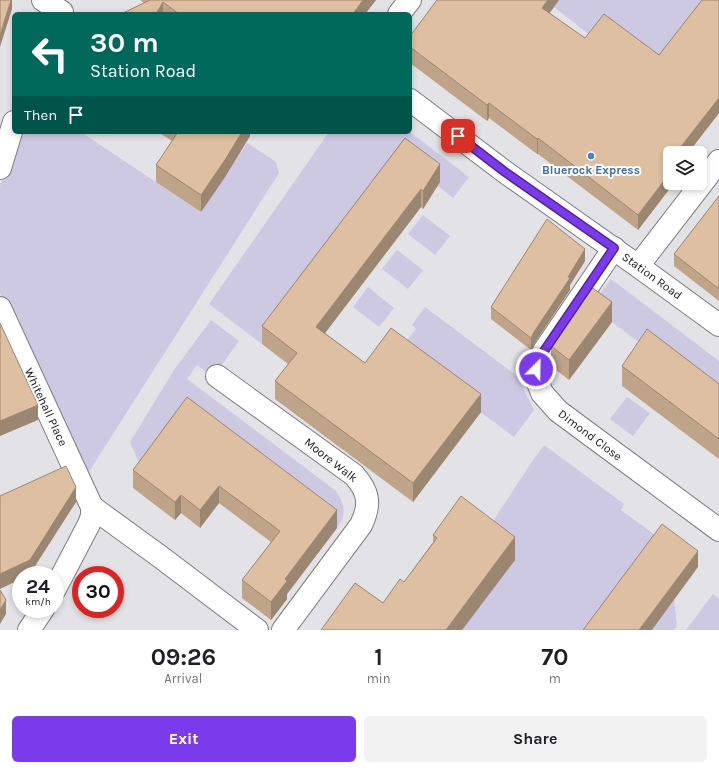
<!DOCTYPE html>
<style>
:root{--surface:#fff;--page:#f2f2f2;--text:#202124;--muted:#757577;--accent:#7c3aed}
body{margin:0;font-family:Karla,sans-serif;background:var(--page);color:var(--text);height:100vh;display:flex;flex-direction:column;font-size:15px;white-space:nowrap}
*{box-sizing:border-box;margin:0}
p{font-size:13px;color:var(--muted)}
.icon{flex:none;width:22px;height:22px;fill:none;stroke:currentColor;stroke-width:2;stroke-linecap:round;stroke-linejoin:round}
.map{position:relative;height:630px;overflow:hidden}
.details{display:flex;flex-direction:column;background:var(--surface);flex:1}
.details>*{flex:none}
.guide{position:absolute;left:12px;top:12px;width:400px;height:122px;border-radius:6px;box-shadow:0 2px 6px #0003;background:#00695c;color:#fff;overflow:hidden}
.controls{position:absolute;left:663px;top:146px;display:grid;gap:8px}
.controls a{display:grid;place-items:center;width:44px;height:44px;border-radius:6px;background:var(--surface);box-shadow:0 2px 6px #0003;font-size:20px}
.speed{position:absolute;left:12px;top:566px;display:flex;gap:8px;font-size:20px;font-weight:700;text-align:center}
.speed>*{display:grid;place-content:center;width:52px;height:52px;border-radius:50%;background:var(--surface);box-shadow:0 2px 6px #0003;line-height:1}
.speed small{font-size:10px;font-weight:400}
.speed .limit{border:6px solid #d22;background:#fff;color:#111}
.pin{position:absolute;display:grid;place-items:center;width:34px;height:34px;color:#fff;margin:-17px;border-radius:8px;box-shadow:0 2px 6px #0006}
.me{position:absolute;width:44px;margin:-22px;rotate:23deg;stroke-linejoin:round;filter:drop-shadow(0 0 3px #0008)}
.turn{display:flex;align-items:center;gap:14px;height:84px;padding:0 12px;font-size:18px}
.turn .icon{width:52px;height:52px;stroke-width:2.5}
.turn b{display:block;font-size:28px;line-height:34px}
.then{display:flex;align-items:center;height:38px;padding:0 12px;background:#0003;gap:8px;font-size:15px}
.eta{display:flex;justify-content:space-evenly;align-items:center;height:68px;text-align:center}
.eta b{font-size:24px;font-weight:700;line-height:28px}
.action{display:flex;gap:8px;margin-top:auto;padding:8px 12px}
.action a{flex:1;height:46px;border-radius:6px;background:var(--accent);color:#fff;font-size:16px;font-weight:700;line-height:46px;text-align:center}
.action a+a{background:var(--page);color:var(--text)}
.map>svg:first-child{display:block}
.green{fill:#cec9e2}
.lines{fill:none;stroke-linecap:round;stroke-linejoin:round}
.minor-casing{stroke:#7d7d80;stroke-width:24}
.minor{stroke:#fff;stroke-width:22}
.wall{fill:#bfa48a}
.shaded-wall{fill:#9b8671}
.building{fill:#debfa1;stroke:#9b8671}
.route-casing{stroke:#51269a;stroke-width:10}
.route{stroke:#7c3aed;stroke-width:7}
.shop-dot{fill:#3f7fe0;stroke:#fff;stroke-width:1.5}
.labels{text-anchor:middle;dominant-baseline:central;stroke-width:4;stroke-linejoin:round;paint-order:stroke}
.shop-label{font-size:12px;font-weight:bold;fill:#366cbe;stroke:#fff}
.street-label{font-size:12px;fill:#171618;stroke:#fff}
</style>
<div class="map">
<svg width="719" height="630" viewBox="0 0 719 630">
<rect width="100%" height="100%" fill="#e3e2e6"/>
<g class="green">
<path d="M559 0H713L666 62 596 40 554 7Z"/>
<path d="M16 132H81L201 212 247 143 276 162 279 173 85 478 0 293V186Z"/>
<path d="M329 132H410L469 177 453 198 438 186 440 182 405 156 262 344 209 304Z"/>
<path d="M423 215 450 236 435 255 408 234Z"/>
<path d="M397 250 423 270 408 289 382 269Z"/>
<path d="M611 279 719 361V403L591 306Z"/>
<path d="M368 287 394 308 379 327 353 307Z"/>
<path d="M425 307 517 376 534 410 514 437 399 351 416 329 412 325Z"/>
<path d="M211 320 239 341 213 377 197 365 187 379 336 491C345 505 347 514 337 528L188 415 142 469 130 442 174 370Z"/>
<path d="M627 397 650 413 633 436 610 419Z"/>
<path d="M544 445 624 504 621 510 662 540 595 630H462L484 535 529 466Z"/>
<path d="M713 594 719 599V630H686Z"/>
<path d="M674 600 677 626 674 630H652Z"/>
</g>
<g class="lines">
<g class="minor-casing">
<g id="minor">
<path d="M43 0 62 12 61 14"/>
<path d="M399 14 410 0"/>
<path d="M410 100 505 172 638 266 719 325"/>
<path d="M0 168 14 122"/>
<path d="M614 248 544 351 536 369 537 380 542 393 558 411 719 530"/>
<path d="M638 266 719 161"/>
<path d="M0 308 92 507V516L89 524 55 589"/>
<path d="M217 376 354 475C369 492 371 504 361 525L283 630"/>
<path d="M92 507 162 558 257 630"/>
<path d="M29 630 43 609"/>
</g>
</g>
<use href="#minor" class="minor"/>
</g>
<g class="wall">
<path d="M140 0H376L365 14H121L144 3Z"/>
<path d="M559 0 550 13 585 38 659 55 719 0V113L688 153H670L674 183 638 230 538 154H537L489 118 487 121 410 63V36Z"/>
<path d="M158 132H250V136L225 177 201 212 156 182V165L172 141Z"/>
<path d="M405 138 440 182 423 209 421 207 325 333 365 363 481 412 413 502 275 399V381L288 364 262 344V326Z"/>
<path d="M719 196V301L674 266V254Z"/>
<path d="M585 261 570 285V290L534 344 531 350 491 319V307Z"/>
<path d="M612 322 569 380 551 366V346Z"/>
<path d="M622 366 719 384V459L622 386Z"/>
<path d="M187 397 337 528 287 594V599L271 620 242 598V580L271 542 219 503 200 528 181 513 175 520 133 488V470Z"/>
<path d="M433 535 515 560 462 630H321L383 603 404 582 433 542Z"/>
</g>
<g class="shaded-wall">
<path d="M11 0H12V9L0 47V35Z"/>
<path d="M363 0H376L365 14H353Z"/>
<path d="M548 0H559L542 23V8Z"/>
<path d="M163 2V14H156Z"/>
<path d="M719 98V113L688 153H676Z"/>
<path d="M489 103V118L487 121V105Z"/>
<path d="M242 132H250V136L225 177 201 212V195Z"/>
<path d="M538 138V154H537V139Z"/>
<path d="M670 161V183H674L638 230V215Z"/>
<path d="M440 164V182L423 209V191Z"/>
<path d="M421 189V207L316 345V327Z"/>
<path d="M585 249V261L570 285V290L534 344 531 350V338L534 332Z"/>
<path d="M612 302V322L569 380V360Z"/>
<path d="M481 394V412L413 502V483Z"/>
<path d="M38 405V420L0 436V421Z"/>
<path d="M219 486V503L200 528V510Z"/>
<path d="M76 487V502L30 574 29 575H21V579L0 589V574Z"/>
<path d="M181 495V513L175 520V502Z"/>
<path d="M337 510V528L287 594V599L271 620V602L285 579Z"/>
<path d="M515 537V560L462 630H446Z"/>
<path d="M698 551V567L652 630H639Z"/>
<path d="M6 600V614L0 624V610Z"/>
</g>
<g class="building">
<path d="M0 0H11L0 35Z"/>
<path d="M150 0H363L353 14H179L163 2 156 14H121Z"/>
<path d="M437 0H548L542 8 585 38 604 14 659 55 702 0H719V98L676 153H670V161L668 163 670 165V173L638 215 538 138 537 139 489 103 487 105 410 47V36Z"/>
<path d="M178 132H242L225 160 201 195 156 165Z"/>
<path d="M405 138 440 164 423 191 421 189 316 327 365 363 391 328 481 394 413 483 275 381 297 353 262 326Z"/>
<path d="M719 196V289L674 254Z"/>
<path d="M547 219 585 249 568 277 570 278 534 332 531 338 491 307Z"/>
<path d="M590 286 612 302 569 360 551 346 555 337Z"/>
<path d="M0 323 38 405 0 421Z"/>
<path d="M647 329 719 384V439L622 366Z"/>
<path d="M187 397 337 510 285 579 287 581 271 602 242 580 280 531 219 486 200 510 181 495 175 502 133 470Z"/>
<path d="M66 466 76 487 30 560 0 574V496Z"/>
<path d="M461 496 515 537 446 630H321L355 583 383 603 400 579 404 582 437 538 433 535Z"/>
<path d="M662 524 698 551 639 630H583Z"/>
<path d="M0 590 6 600 0 610Z"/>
</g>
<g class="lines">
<g class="route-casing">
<path id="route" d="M458 136 505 172 614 248 544 351 536 369"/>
</g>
<use href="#route" class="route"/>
</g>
<circle class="shop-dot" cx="591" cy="156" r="4"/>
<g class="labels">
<g class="shop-label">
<text x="591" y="170">Bluerock Express</text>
</g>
<g class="street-label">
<text transform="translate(652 276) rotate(36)">Station Road</text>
<text transform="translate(46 407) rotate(65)">Whitehall Place</text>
<text transform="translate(590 435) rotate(37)">Dimond Close</text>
<text transform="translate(331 460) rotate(38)">Moore Walk</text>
</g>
</g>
</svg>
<div class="controls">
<a><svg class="icon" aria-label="layers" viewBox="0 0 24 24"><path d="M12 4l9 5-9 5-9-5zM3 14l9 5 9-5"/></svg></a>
</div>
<div class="speed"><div>24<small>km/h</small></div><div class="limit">30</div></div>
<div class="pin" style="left:458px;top:136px;background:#d93025"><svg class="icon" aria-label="arrive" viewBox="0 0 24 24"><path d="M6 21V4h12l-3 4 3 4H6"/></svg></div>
<svg class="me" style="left:536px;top:369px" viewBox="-20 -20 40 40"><circle r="17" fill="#7c3aed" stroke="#fff" stroke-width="3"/><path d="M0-11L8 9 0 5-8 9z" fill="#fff"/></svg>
<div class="guide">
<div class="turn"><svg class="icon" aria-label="left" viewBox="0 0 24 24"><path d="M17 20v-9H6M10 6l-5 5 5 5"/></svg><div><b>30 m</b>Station Road</div></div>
<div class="then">Then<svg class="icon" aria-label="arrive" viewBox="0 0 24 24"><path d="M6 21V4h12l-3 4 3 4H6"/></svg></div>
</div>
</div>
<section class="details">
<div class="eta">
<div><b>09:26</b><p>Arrival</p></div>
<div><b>1</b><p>min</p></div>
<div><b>70</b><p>m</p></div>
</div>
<div class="action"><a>Exit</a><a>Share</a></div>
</section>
